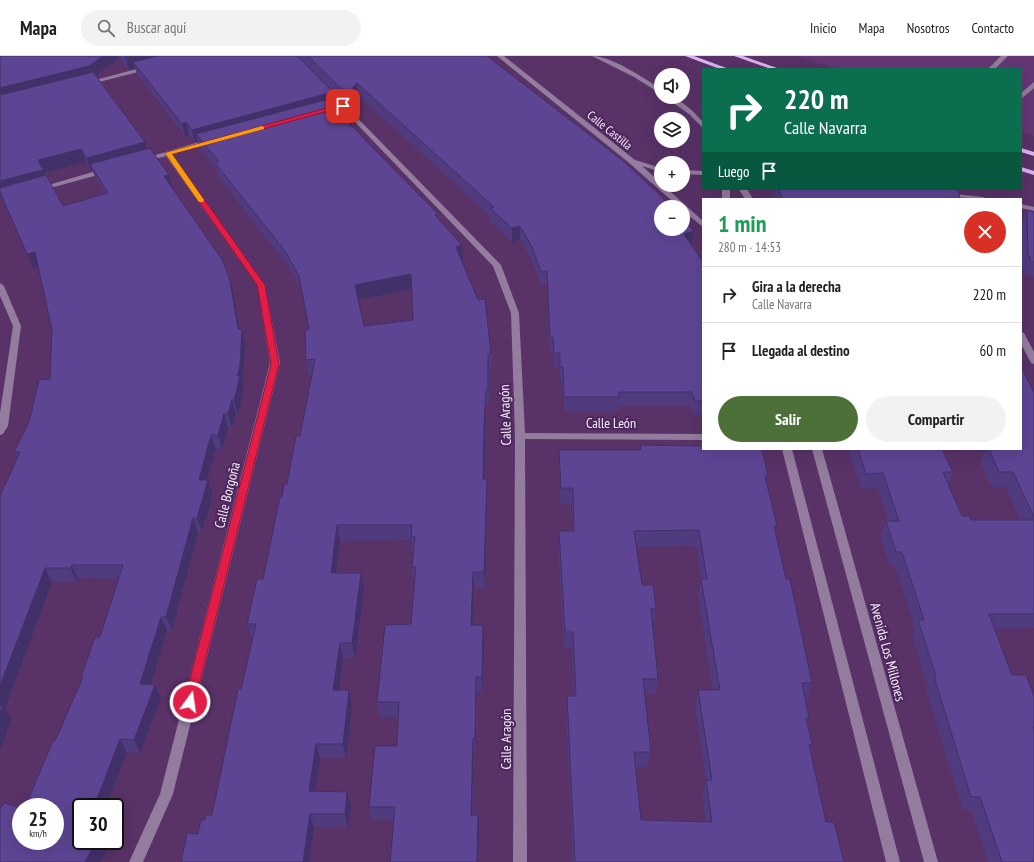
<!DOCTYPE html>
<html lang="es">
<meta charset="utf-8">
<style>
:root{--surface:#fff;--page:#f2f2f2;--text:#222;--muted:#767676;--line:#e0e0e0;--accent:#4c7037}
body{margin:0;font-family:"PT Sans Narrow",sans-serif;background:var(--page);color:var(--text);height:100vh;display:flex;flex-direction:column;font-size:15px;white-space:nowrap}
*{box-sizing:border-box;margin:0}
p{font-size:13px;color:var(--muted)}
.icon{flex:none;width:22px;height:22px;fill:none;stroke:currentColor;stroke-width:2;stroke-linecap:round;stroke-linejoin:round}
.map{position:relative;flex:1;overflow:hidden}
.drawer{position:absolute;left:702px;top:142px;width:320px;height:252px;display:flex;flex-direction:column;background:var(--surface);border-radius:0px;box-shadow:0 4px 16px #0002}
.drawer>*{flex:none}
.banner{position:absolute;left:702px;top:12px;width:320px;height:122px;border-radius:0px;box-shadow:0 4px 16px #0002;background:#0b6e4f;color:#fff;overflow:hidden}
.controls{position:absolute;left:654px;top:12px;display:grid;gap:8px}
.controls a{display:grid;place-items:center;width:36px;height:36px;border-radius:50%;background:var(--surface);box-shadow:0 4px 16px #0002;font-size:20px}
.speed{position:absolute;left:12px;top:742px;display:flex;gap:8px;font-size:20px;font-weight:700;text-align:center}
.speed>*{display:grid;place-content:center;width:52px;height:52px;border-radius:50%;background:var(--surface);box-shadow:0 4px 16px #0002;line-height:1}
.speed small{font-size:10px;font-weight:400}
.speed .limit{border:2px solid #111;border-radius:6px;background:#fff;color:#111}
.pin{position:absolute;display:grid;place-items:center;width:34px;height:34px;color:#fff;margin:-17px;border-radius:8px;box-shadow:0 2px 6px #0006}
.me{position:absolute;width:44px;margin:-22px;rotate:14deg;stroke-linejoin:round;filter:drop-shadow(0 0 3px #0008)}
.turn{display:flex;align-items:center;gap:14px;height:84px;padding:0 16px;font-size:18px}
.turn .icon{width:52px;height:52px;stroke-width:2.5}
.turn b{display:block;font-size:28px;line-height:34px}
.then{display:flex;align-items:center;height:38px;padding:0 16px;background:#0003;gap:8px;font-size:15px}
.round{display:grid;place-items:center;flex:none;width:42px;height:42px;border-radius:21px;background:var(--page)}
.overview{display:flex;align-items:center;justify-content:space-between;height:68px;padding:0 16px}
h1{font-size:24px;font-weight:700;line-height:30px;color:#1e9e55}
.cta{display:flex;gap:8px;margin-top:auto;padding:8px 16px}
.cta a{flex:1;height:46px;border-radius:24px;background:var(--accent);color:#fff;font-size:16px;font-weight:700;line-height:46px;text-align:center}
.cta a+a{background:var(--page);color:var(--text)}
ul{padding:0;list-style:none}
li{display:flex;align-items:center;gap:12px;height:56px;padding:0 16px;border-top:1px solid var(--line)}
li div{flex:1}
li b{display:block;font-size:15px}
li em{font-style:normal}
header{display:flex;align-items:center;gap:24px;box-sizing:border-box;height:56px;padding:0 20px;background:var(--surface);border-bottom:1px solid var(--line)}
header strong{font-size:19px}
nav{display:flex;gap:22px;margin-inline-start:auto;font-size:14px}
.search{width:280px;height:36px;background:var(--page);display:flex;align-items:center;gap:10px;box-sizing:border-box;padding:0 14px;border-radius:22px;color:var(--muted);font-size:15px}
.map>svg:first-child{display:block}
.built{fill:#633774}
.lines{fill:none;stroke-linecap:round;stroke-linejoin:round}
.minor{fill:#937c9d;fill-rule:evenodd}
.major{fill:#e0b0f4;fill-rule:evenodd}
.wall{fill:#513b7f;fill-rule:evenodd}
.shaded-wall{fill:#423068}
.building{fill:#5e4594;stroke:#423068;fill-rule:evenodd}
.route{fill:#e11d48;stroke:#92132f}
.slow{fill:#f59e0b}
.labels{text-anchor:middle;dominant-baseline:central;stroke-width:4;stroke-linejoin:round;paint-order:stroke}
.far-street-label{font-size:12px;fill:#f8effc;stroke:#4d275c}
.street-label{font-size:14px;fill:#f8effc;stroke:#4d275c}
</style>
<header>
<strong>Mapa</strong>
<div class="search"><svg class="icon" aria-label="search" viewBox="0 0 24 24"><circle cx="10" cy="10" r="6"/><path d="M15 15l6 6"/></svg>Buscar aquí</div>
<nav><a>Inicio</a><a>Mapa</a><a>Nosotros</a><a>Contacto</a></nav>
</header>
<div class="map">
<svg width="1034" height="806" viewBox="0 0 1034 806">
<rect width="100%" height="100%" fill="#593268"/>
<path class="built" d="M798 0H1034V80L1021 75V13H836Z"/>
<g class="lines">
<g class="minor">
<path d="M497 0H504L635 104 661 112V116L642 110 661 127V129H663L703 165V171L683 155V151H679L628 106Z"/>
<path d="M592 0C611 0 644 22 661 33V38L634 21Z"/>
<path d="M1001 0H1008L995 13H988Z"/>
<path d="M148 10 150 11V13L87 29 84 27Z"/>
<path d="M1034 26V32L1021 43V37Z"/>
<path d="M331 39H335L501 209 519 257 525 377 703 378V384L525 383 527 806H513L515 380 511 257 493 210 331 41Z"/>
<path d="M665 41C680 41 693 55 703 66V72L689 58Z"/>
<path d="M209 83 216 85 172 98 265 229 280 307 173 738 143 806H129L160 738 270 307 257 229 166 100 143 106 139 104Z"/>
<path d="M106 112H109V116L39 135 35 133Z"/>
<path d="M683 114 703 115V119L683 118Z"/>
<rect x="722" y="133" width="8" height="10"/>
<path d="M739 133H747L753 143H745Z"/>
<path d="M945 137 983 141 987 143 948 141 944 139Z"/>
<path d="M1021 148 1034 151V155L1021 152Z"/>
<path d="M0 227 4 230 21 270 8 370 3 378 0 379V357L13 270 0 240Z"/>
<path d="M1021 276 1024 277 1034 296V308L1031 307 1021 288Z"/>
<path d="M782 393H792L900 806H886Z"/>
<path d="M812 393H822L938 806H924Z"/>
</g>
<g class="major">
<path d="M685 0H694L729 13H720Z"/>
<path d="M734 0H743L780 13H771Z"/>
<path d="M1021 92 1034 96V100L1021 96Z"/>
<path d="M1021 111 1034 115V119L1021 115Z"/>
</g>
</g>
<g class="wall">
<path d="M0 0H297L333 36 334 41 338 40 297 0H487L694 175 692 188 691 189 703 206V359H693L690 350H619L618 355H564L562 325H560L559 311H554L553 295H549L547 228 541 229 532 204 520 183 512 186 490 165V160L358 39 348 50 342 44 343 55 340 58 438 163 463 205H462L491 298 492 313 489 314V349H486L485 387 484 423 487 439 485 531H474L473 569 484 584 483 635H476V696H473V759L479 773 478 806H390L394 764H372L369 751 397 690 399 661H380L377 646 411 568 415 527H414L412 511 413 497H412L411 484 340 485 336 517 364 533 355 602H343L339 634H349L352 649 346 702H320L315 735 351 749 348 772 314 771 309 806H181L198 778 205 764 212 759 253 583H252L247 568 263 523 282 441 287 428 300 380 312 319H309L306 304 309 273 302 235 288 210 219 122 217 114 200 92 198 86H195L189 79 185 80 137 18 135 12 129 14 119 2 96 20 145 86 147 93 169 119 172 132 234 238 239 273H242L245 287 243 324 242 328 244 334 238 358H236L232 372H228L222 393H216L207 424H208L213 438 202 476H198L172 574H167L150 628 161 642 140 697 127 696 106 751H81V785H110L111 786 21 785 55 685 82 623 81 621 100 581 119 523 78 522 77 525 52 526 5 653 12 663 0 695 17 402 14 396 50 323 52 274 38 210 33 212 0 137ZM86 106 91 115 92 114 95 121 105 138 63 150 45 120 44 117ZM412 233 413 264 364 270 358 244Z"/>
<path d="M776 133H946L960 143H775L774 141Z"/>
<path d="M1027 154 1034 156V221L1025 219V213H1022V167Z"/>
<path d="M1034 336V572L995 573 1012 619 1034 640V806H988L971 754H963L926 634 928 631 912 579 915 571 895 511 890 510 880 480 886 465H888L878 432 861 433 849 397 850 393H942L953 416 948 428 962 460 971 464H1020L1006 431H992L980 405 985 395 984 393H1021Z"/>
<path d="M640 389 768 420 766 426 777 470 775 476 786 523 812 627 807 642H805L809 662 807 668 812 688 810 694 826 766 844 806H573L566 655 567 640H574L572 592H564L558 491 559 475H573L572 448H560L559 410V394H640ZM696 490 701 523 698 539 713 634H698L695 650 706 724 702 739 706 766 641 764 636 711H648L651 696 645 638H655L658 623 653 568 656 552 642 529 636 491Z"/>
</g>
<g class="shaded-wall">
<path d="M103 0H119V2L93 22 0 45V32Z"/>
<path d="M132 0H184L133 6 135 12 129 14 126 2Z"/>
<path d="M357 27 358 39 348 50 347 38Z"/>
<path d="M333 36 335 48 341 41 343 55 334 64 196 78 198 86H195L192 74Z"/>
<path d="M186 66 189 79 185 80 182 68Z"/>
<path d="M145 86 149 99 90 108 92 114 91 115 87 102Z"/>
<path d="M81 93 86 106 44 117 48 126 0 136V125L38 104Z"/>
<path d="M169 119 173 132 168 133 164 120Z"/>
<path d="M520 170V183L512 186V172Z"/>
<path d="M694 175 692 188 682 191 684 178Z"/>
<path d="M462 189 463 205 456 207V191Z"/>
<path d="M35 196 40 210 33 212 27 198Z"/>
<path d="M411 218 412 233 357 244 355 229Z"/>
<path d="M230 225 234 238 241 287 242 273 245 287 243 324 242 328 244 334 238 358 234 344 237 320 238 273Z"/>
<path d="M486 334V349L484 439 483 423Z"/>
<path d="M232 344 236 358 232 372 228 358Z"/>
<path d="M224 358 228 372 222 393 218 379Z"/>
<path d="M211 379 216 393 203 438 199 424Z"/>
<path d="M487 423V439L485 531 484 516Z"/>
<path d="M208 424 213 438 202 476 197 462Z"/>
<path d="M193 462 198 476 172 574 166 561Z"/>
<path d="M337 469 340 485 334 533 331 517Z"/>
<path d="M72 509 78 522 77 525 70 512Z"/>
<path d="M45 512 52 526 5 653 12 663 0 695V630Z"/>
<path d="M473 516 474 531 472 584 471 569Z"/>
<path d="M361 517 364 533 355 602 352 587Z"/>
<path d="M161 561 167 574 147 641 140 628Z"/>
<path d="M483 569 484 584 483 635 482 621Z"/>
<path d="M340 587 343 602 337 649 333 634Z"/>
<path d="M476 621V696L475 682Z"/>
<path d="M155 629 161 642 140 697 134 684Z"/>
<path d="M349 634 352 649 346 702 343 688Z"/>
<path d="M473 682V696L472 773 471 759Z"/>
<path d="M120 683 127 696 106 751H94Z"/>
<path d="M316 688 320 702 313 749 309 735Z"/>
<path d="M347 736 351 749 348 772 345 758Z"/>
<path d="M310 758 314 771 309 806H303Z"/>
<path d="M478 759 479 773 478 806H477Z"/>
<path d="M97 785H110L111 786 100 806H85Z"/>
</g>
<g class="building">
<path d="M0 0H103L89 10 0 32Z"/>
<path d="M124 0H132L126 2Z"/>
<path d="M157 0H297L333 36 192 74 186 66 182 68 133 6Z"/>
<path d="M308 0H487L622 104 657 136 671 151H661V173H683V163L694 175 684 178 703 206V345H695L692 336H619V341H564L563 311H560V297H554L553 281H550L547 215 541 216 532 191 520 170 512 172 490 152 494 151 357 27 347 38Z"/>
<path d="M93 16 145 86 87 102 81 93 38 104 43 114 0 125V39Z"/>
<path d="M340 40 341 41 332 50 438 158 435 159 462 189 456 191 478 244 485 243 491 298H488V334H486L484 371 483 423H487L484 516H473L471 569H483L482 621H476L475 682H473L471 759H478L477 806H390L395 751H369L375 690H397L399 646H377L385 569 411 568 416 511H412L415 481H411L412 469H337L331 517H361L352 587H340L333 634H349L343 688H316L309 735 347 736 345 758H310L303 806H181L187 777 198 778 201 764H205L206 759H212L238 633H241L256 568H247L257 523H263L280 441H282L284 428H287L296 380H300L315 303 306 304 305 274 309 273 299 220 285 195 215 107 219 106 196 78ZM411 218 413 264 364 270 355 229Z"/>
<path d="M150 92 169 119 164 120 223 205 230 225 238 273H242L240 310 237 320H240L234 344H232L228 358H224L218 379H211L199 424H208L197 462H193L166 561H161L140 628 155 629 134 684 120 683 94 751H81V785H97L85 806H0V753L4 747 21 752V785H55V751H25L53 685H55L83 621H81L95 581H100L123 509H72L70 512H45L0 630V440L20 396H14L29 366 39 324 50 323 52 274 35 196 27 198 0 136V132L46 119 63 150 108 137 90 108Z"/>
<path d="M779 133H946L958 134 960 143H782Z"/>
<path d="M1027 154 1034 156V206H1030V200H1028Z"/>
<path d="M1021 311 1034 336V461L1013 416H999L989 393H1021Z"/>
<path d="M640 389 703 390V393H762L768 420H765L777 470H774L786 523H790L812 627H802L809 662H806L812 688 809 689 826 766H834L844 806H575L567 640H576L573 576H565L559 475H574L573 432H561L559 394H641ZM699 474 707 523H701L720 634H698L712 724H706L712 766 641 764 634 696H651L643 623H658L651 553 656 552 653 529H642L634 475Z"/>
<path d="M858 393H942L953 416H943L962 460H970L971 464H1034V558H989L1012 619H1026L1034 640V671H1033L1034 674V806H1002L980 741H971L934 620H936L918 564H924L902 496H896L886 465H899L883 417 866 418Z"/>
<path d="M0 650H3L0 658Z"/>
</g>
<path class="route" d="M341 48 346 50 172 98 265 229 279 308 195 646 194 649 190 650 186 649 184 646 271 308 257 229 165 97Z"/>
<path class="slow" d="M262 70 264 71V73L172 98 204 144 203 146H199L165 97Z"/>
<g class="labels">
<g class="far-street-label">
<text transform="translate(610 74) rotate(39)">Calle Castilla</text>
</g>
<g class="street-label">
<text transform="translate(505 359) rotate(-92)">Calle Aragón</text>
<text x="611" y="367">Calle León</text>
<text transform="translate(227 439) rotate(-76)">Calle Borgoña</text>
<text transform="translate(888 596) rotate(75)">Avenida Los Millones</text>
<text transform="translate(506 683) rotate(-90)">Calle Aragón</text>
</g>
</g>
</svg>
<div class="controls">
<a><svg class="icon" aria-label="sound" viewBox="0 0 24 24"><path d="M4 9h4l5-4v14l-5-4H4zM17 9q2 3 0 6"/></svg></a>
<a><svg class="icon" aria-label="layers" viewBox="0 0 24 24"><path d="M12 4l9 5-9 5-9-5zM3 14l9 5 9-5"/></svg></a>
<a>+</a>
<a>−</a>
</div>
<div class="speed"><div>25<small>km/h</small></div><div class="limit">30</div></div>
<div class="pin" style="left:343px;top:50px;background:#d93025"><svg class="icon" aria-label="arrive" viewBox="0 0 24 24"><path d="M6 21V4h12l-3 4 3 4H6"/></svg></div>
<svg class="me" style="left:190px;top:646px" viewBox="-20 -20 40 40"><circle r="17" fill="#e11d48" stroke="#fff" stroke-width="3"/><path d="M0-11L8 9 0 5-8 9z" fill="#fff"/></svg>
<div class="banner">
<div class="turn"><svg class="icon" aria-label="right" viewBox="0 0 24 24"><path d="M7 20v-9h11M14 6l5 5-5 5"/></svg><div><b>220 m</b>Calle Navarra</div></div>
<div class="then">Luego<svg class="icon" aria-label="arrive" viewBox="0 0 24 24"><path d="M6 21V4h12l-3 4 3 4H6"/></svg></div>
</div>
<section class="drawer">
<div class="overview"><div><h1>1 min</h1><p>280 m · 14:53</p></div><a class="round" style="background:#d93025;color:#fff"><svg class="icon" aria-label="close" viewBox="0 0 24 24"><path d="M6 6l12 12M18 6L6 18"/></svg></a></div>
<ul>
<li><svg class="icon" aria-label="right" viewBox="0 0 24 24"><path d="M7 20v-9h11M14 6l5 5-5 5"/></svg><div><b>Gira a la derecha</b><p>Calle Navarra</p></div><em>220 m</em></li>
<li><svg class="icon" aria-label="arrive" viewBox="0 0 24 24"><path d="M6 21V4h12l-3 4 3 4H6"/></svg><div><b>Llegada al destino</b></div><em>60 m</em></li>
</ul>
<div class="cta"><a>Salir</a><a>Compartir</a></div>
</section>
</div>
